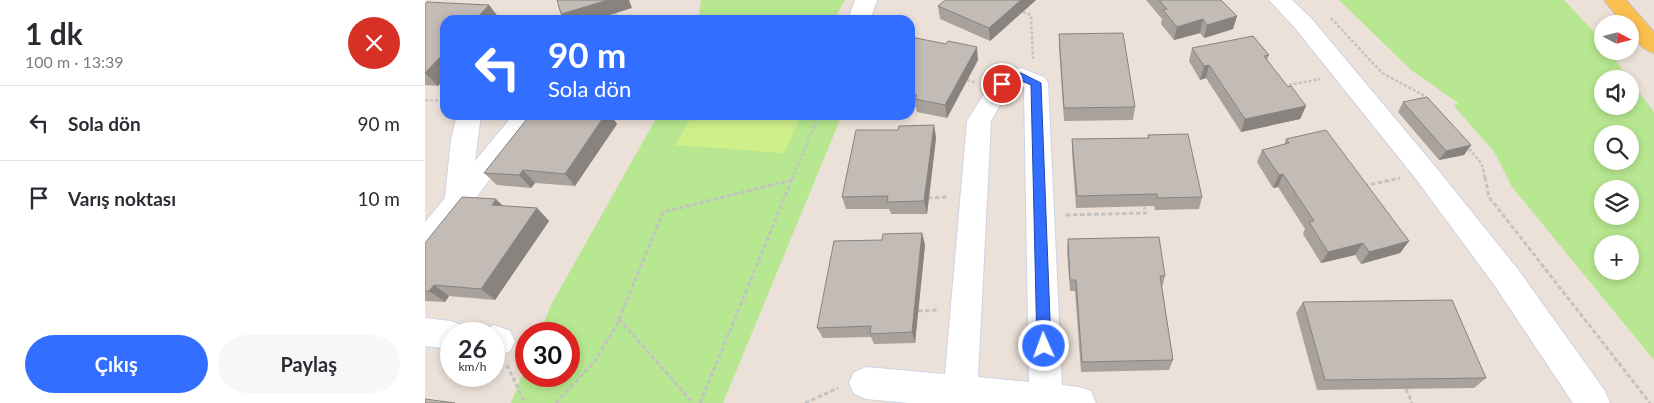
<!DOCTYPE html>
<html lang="tr">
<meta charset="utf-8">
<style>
:root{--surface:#fff;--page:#f7f7f7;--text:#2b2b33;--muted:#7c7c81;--line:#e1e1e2;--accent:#326eff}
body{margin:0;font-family:Lato,sans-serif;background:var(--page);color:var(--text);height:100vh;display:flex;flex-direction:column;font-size:19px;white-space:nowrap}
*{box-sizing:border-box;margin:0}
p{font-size:16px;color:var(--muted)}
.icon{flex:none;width:28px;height:28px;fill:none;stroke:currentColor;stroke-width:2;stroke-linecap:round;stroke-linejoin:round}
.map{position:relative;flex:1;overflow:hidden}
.details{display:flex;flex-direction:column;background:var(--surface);width:425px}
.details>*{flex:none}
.guide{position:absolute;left:15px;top:15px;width:475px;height:105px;border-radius:15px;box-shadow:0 2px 8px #0003;background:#326eff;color:#fff;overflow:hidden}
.needle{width:32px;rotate:97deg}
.controls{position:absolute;left:1169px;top:15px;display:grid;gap:10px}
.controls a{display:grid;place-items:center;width:45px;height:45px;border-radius:50%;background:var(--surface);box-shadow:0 2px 8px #0003;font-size:25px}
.speed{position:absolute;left:15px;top:322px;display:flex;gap:10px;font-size:25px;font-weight:700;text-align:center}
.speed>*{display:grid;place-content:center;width:65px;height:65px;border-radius:50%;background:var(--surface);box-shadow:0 2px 8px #0003;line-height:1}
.speed small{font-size:12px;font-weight:400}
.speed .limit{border:8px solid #d22;background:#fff;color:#111}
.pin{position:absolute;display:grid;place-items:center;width:42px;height:42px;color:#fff;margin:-21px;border:2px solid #fff;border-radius:50%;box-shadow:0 1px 5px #0007}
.me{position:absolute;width:55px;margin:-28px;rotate:358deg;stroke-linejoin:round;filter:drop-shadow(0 0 4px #0008)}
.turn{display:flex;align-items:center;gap:18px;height:105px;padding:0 25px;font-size:22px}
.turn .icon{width:65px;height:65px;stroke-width:2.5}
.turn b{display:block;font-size:35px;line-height:42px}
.round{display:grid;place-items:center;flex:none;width:52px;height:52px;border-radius:26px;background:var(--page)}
.head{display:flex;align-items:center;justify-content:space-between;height:85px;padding:0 25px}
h1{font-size:30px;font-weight:700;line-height:38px}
.action{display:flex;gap:10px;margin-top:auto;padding:10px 25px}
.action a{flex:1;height:58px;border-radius:30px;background:var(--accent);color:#fff;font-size:20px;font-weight:700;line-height:58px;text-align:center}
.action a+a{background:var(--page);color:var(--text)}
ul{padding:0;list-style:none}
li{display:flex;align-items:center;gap:15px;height:75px;padding:0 25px;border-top:1px solid var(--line)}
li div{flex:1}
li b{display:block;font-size:19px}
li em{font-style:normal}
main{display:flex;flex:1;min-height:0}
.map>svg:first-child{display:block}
.green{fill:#b7e790;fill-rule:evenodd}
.pitch{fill:#cfef8a}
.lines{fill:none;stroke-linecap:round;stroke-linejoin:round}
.minor-casing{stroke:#cdd3e2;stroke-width:2}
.major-casing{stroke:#c3c3c3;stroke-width:2}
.path-far1{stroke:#c3c3c3;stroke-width:2.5;stroke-dasharray:3 2;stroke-linecap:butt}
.path{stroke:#c3c3c3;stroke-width:3;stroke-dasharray:4.5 2.5;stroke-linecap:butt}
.minor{fill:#fff;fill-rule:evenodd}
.major{fill:#fac04f;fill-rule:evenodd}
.wall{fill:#a8a19c}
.shaded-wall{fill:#88837f}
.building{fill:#c3bbb5;stroke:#88837f}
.route{fill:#326eff;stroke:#2048a6}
</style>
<main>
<section class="details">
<div class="head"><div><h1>1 dk</h1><p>100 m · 13:39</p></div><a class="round" style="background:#d93025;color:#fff"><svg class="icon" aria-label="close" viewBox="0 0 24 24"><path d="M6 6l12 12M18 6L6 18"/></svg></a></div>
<ul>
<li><svg class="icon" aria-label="left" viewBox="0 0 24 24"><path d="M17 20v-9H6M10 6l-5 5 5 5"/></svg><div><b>Sola dön</b></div><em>90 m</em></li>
<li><svg class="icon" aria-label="arrive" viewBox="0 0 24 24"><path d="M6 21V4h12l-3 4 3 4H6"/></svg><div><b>Varış noktası</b></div><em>10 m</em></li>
</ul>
<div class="action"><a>Çıkış</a><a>Paylaş</a></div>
</section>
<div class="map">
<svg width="1229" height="403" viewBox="0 0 1229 403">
<rect width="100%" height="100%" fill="#ece1d8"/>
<g class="green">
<path d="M276 0H420L409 20H273Z"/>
<path d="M914 0H1139L1171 34 1177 43 1178 51H1184L1204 79H1178V106H1205V80L1229 112V360L1087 187 1070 153 1029 106 1033 103 986 70ZM1178 134H1205V161H1178ZM1178 189H1205V216H1178ZM1178 244H1205V271H1178Z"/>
<path d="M233 115H417L298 403H86L101 366V376H144V334H114L127 303Z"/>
</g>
<path class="pitch" d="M268 115H376L359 153 250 145Z"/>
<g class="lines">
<g class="minor-casing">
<g id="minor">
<path d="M430 0H452L445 20H423Z"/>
<path d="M844 0H867L886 18 1009 165 1092 268 1180 391 1185 403H1148L1070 286 991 179 870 28Z"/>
<path d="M596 68 619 77 623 83 637 385 654 387 666 391 671 403H484L441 399 429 394 424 383 429 372 441 367 520 374 542 121 568 80 581 71ZM594 84 599 87 604 382 553 377 566 121 579 98Z"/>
<path d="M32 115H56L50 161 88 115H114L10 251 0 255V222L20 198 26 140Z"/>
<path d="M0 318 26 321 37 325 41 334H26V349L0 346Z"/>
<path d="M69 325 85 331 90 341 85 351 74 356 69 354V334H56L58 330Z"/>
</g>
</g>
<g class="major-casing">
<path id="major" d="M1179 0H1201L1229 32V53C1217 50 1205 36 1205 24H1198Z"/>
</g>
<g class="path-far1">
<path d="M598 12 606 15 608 59"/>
<path d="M190 13 193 20"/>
<path d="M906 18 957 73 1000 96 1003 100"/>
<path d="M542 80 552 83"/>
<path d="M859 86 895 79"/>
<path d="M0 100 20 101"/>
<path d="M1041 145 1057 164 1060 179"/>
<path d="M367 179 394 115"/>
<path d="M973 179 975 178"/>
</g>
<g class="path">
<path d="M1060 177 1064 197 1225 403"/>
<path d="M939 186 975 178"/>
<path d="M503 198 523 197"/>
<path d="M641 215 721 213 719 207"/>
<path d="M493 311 513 310"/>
<path d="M194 319 268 403"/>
<path d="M82 365 100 403"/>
<path d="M981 389 987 403"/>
<path d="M131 403 170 361 191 326 238 212 367 180"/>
<path d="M275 403 368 177"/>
<path d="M380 403 413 388"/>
</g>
<use href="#minor" class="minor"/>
<use href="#major" class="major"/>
</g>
<g class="wall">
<path d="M520 0H611L565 41 515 19 513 6Z"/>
<path d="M721 0H796L812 16 808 29 779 38 775 33 749 40 736 24 737 19Z"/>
<path d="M0 4 64 5 74 18 72 20H20V78L13 86 0 85Z"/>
<path d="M634 34 710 107 708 120 639 121 634 47Z"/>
<path d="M485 39 553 60 522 118 492 112 491 107 485 106Z"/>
<path d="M767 48 844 55 842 60 863 87 881 106 875 119 816 132 781 78 775 80 764 61Z"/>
<path d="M978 102 1046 145 1039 155 1014 160 973 112Z"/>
<path d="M192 124 150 186 110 183 106 188 72 185 59 173Z"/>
<path d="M509 125 511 138 502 214H466L464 209H421L417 197 473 130Z"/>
<path d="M723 135 777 197 774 209 730 210 729 206 651 208 647 152V139L723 138Z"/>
<path d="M861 139 984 241 975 253 936 264 930 255 896 263 878 234 880 229 853 187 848 188 832 162 837 150 859 145Z"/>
<path d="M78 206 112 208 124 221 70 300 24 296 20 302 0 301V243Z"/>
<path d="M497 233 500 245 490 343 449 344 446 337 398 338 392 328 457 240Z"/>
<path d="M643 239 740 276 737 287 748 360 744 370 656 372 650 291H645L642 251Z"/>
<path d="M878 302 1061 378 1049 388 892 390 871 313Z"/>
</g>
<g class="shaded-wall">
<path d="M183 0H204L207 8 169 20H140L136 14Z"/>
<path d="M596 0H611L565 41 564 28Z"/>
<path d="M64 5 74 18 72 20H50Z"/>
<path d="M812 16 808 29 779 38 782 25Z"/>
<path d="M778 19 775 33 749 40 752 27Z"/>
<path d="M552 47 553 60 522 118 520 105Z"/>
<path d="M20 52V78L13 86 0 73Z"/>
<path d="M784 65 781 78 775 80 779 66Z"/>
<path d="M881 106 875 119 816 132 820 119Z"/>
<path d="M180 115H186L192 124 150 186 140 174Z"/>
<path d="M509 125 511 138 502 214 499 201Z"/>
<path d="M1046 145 1039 155 1014 160 1021 151Z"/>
<path d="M98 170 110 183 106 188 94 175Z"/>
<path d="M858 174 853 187 848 188 854 175Z"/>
<path d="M71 199 84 212 67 205Z"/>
<path d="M112 208 124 221 70 300 56 289Z"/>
<path d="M497 233 500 245 490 343 487 332Z"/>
<path d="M984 241 975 253 936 264 944 252Z"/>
<path d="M938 243 930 255 896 263 903 252Z"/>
<path d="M9 285 24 296 20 302 4 291Z"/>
</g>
<g class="building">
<path d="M132 0H183L136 14Z"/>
<path d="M520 0H596L564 28 513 6Z"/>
<path d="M734 0H796L812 16 782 25 778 19 752 27 738 10 742 9Z"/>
<path d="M2 2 64 5 50 20H20V52L0 73V4Z"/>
<path d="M698 33 710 107 639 108 634 34Z"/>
<path d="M828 36 844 55 839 56 863 87 866 86 881 106 820 119 784 65 779 66 767 48Z"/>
<path d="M486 37 521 44 523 41 552 47 520 105 490 99 492 95 485 93V39Z"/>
<path d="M1002 97 1046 145 1021 151 978 102Z"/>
<path d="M105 115H180L140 174 98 170 94 175 59 173Z"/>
<path d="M509 125 499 201 462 202 463 196 417 197 431 130H473L474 126Z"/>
<path d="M901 130 984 241 944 252 938 243 903 252 884 222 889 221 858 174 854 175 837 150 864 143 861 139Z"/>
<path d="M763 134 777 197 732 198V194L652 196 647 139 724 138 723 135Z"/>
<path d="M37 197 71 199 67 205 112 208 56 289 9 285 4 291H0V243Z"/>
<path d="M497 233 487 332 445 334 446 326 392 328 409 241 457 240 458 234Z"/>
<path d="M734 237 740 276H735L748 360 657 362 651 280H645L643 239Z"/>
<path d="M1027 300 1061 378 900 380 878 302Z"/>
<path d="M0 399 30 403H0Z"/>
</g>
<path class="route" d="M596 73 616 83 626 346 624 350 619 352 614 350 612 346 606 85C589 77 592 82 577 87L572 84 584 75Z"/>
</svg>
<div class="controls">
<a><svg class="needle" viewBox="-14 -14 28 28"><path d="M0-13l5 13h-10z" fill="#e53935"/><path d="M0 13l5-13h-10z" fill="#7c7c81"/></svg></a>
<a><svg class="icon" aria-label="sound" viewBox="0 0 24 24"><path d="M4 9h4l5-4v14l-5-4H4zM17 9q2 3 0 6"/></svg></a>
<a><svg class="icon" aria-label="search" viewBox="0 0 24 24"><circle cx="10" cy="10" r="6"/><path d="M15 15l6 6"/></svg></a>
<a><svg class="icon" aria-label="layers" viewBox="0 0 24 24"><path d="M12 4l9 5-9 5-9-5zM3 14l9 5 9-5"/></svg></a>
<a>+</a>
</div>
<div class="speed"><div>26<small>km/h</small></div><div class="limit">30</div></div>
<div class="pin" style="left:577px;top:84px;background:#d93025"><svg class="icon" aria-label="arrive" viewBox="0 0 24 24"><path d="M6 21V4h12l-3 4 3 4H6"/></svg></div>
<svg class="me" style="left:619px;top:346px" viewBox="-20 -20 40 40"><circle r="17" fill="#326eff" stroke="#fff" stroke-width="3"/><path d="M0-11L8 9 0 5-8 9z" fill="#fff"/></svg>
<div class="guide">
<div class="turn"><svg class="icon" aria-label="left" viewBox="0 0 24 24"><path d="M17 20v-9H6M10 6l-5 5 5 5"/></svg><div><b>90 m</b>Sola dön</div></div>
</div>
</div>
</main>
